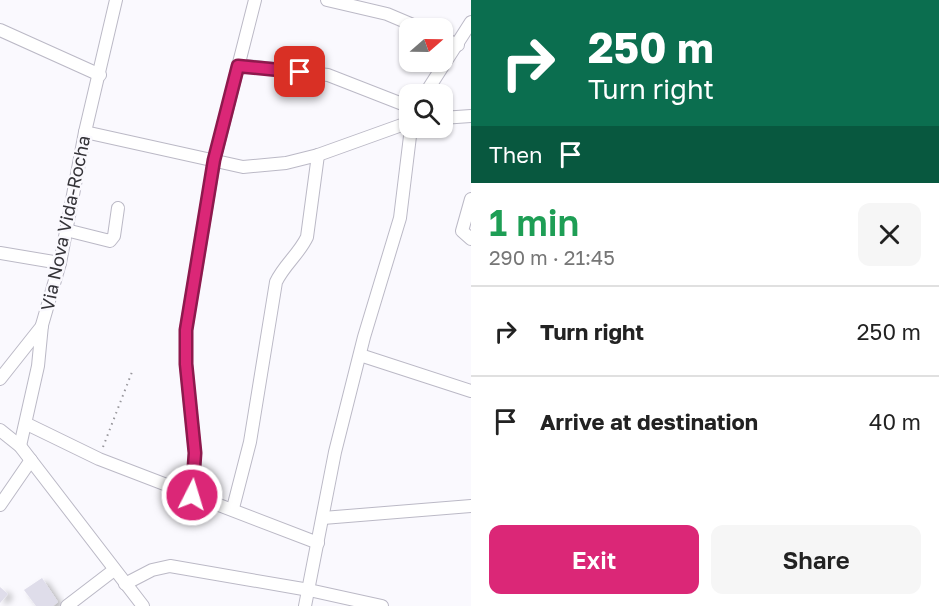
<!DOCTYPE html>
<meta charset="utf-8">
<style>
:root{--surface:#fff;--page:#f6f6f6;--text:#222;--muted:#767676;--line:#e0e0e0;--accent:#db2777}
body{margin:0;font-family:"Golos Text",sans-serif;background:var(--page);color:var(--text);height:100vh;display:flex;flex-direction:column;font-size:22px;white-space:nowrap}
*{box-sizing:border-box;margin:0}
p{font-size:20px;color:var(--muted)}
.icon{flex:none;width:33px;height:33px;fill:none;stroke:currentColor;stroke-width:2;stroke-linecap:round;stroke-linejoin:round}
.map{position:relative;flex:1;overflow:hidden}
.drawer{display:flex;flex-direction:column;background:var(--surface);width:468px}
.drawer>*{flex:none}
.top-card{background:#0b6e4f;color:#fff;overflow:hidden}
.needle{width:39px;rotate:70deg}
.buttons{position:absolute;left:399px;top:18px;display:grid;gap:12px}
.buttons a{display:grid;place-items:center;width:54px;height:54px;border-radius:12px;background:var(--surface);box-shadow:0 2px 4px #0004;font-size:30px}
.pin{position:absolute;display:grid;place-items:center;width:51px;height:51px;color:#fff;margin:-26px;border-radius:12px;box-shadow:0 3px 9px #0006}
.me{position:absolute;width:66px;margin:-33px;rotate:5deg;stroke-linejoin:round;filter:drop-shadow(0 0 4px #0008)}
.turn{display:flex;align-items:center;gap:21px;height:126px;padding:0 18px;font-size:27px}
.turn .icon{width:78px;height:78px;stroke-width:2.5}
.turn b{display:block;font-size:42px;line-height:51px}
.then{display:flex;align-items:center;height:57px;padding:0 18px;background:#0003;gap:12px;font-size:22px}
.round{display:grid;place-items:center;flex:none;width:63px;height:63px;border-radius:12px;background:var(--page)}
.summary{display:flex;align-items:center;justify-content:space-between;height:102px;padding:0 18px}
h1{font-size:36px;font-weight:600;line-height:45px;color:#1e9e55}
.button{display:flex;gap:12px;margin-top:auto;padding:12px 18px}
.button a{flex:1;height:69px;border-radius:12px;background:var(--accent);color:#fff;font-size:24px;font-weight:600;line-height:69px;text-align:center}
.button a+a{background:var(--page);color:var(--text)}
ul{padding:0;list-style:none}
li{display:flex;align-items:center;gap:18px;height:90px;padding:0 18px;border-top:2px solid var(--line)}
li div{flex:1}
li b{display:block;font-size:22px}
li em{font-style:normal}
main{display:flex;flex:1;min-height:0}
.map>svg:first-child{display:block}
.building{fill:#dfddea;filter:url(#shadow)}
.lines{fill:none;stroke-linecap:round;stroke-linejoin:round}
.minor-casing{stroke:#bbb9c6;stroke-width:14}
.path{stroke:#98979c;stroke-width:2;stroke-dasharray:1.5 4.5;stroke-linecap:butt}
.minor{stroke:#fff;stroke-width:12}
.route-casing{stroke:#8e194d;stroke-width:15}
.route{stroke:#db2777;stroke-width:10}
.labels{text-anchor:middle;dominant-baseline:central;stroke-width:5;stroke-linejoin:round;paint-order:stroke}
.street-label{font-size:18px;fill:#343338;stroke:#faf9fe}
</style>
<main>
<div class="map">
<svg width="471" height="606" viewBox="0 0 471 606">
<defs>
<filter id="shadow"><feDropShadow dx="5" dy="3" stdDeviation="3" flood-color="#0004"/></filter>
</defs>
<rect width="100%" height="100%" fill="#faf9fe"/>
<g class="building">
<path d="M42 578 58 602 53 606H36L24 590Z"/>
<path d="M0 587 8 594 0 603Z"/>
</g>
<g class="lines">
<g class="minor-casing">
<g id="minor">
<path d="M327 0 387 14 420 28"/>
<path d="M0 30 100 75"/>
<path d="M442 38 458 45"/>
<path d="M238 65 328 75 410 107"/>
<path d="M425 94 471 22"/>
<path d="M442 118 471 116"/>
<path d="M85 132 243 167 286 163 318 155 410 122"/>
<path d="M471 199 462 231 471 239"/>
<path d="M66 230 110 241 114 236 118 208"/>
<path d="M0 253 60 263"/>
<path d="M360 355 471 391"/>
<path d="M0 379 42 326"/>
<path d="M27 424 99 459 318 543"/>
<path d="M0 430 20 446 143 606"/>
<path d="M20 446 38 366 42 325 60 263 85 132 116 0"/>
<path d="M192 495 195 453 186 364V330L214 161 255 0"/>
<path d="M0 505 31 460"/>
<path d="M233 508 250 442 276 282C284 265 299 254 307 237L318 155"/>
<path d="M323 518 471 506"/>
<path d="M125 584 152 570 170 566 309 590 382 606"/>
<path d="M67 606 114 570"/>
<path d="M305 606 335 452 364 337 400 218 411 128"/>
</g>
</g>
<path class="path" d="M103 447 132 372"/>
<use href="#minor" class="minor"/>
</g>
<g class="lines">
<g class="route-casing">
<path id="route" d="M192 495 195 453 186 364V330L214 160 238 66 300 72"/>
</g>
<use href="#route" class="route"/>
</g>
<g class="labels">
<g class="street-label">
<text transform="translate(65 223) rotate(-78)">Via Nova Vida-Rocha</text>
</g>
</g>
</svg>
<div class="buttons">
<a><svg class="needle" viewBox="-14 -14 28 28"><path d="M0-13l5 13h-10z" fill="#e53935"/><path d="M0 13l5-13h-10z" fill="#767676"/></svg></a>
<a><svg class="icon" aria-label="search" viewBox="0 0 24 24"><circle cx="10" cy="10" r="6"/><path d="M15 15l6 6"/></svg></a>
</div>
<div class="pin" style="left:300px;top:72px;background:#d93025"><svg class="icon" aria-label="arrive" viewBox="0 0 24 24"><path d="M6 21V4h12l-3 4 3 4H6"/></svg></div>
<svg class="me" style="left:192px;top:495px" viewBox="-20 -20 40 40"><circle r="17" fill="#db2777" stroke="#fff" stroke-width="3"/><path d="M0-11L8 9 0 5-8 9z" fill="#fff"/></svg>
</div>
<section class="drawer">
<div class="top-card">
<div class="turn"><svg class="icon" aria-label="right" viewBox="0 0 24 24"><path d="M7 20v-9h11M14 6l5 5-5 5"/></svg><div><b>250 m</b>Turn right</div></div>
<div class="then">Then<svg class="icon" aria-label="arrive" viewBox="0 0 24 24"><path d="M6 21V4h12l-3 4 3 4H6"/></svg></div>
</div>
<div class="summary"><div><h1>1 min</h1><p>290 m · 21:45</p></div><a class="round"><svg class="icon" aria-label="close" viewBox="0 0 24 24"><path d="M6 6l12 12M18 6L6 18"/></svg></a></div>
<ul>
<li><svg class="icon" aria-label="right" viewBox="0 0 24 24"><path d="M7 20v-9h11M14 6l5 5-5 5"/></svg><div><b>Turn right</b></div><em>250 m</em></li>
<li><svg class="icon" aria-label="arrive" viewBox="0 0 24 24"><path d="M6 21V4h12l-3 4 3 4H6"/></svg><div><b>Arrive at destination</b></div><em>40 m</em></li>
</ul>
<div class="button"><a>Exit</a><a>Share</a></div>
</section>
</main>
